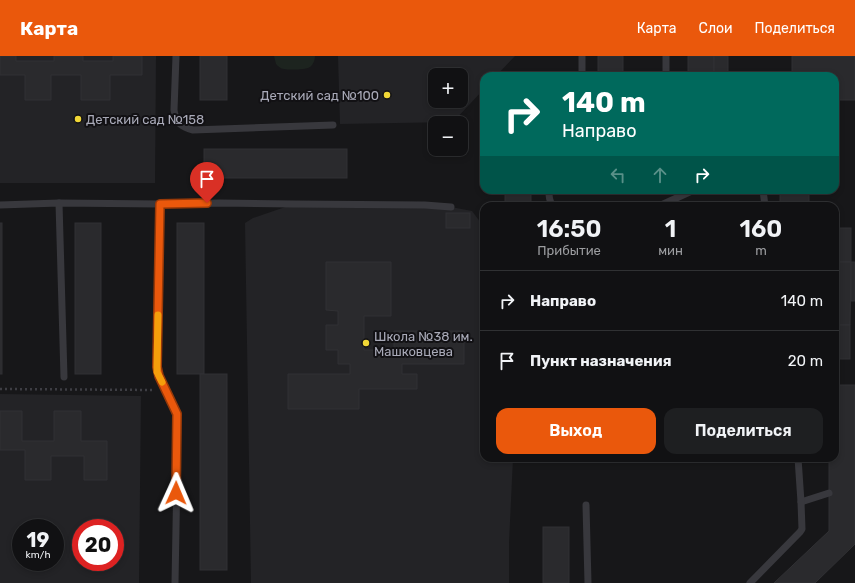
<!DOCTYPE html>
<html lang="ru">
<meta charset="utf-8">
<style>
:root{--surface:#111113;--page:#1e1f21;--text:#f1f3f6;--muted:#9c9da0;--line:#303133;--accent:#ea580c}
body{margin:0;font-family:Rubik,sans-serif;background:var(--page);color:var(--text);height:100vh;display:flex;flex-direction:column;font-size:15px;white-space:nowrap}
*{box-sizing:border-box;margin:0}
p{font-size:13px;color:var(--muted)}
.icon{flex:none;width:22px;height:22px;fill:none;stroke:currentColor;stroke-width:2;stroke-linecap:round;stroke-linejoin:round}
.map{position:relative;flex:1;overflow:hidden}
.side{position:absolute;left:480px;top:146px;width:359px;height:260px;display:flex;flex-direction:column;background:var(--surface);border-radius:12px;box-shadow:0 2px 6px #0003,0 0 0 1px var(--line)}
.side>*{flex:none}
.guide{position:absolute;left:480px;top:16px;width:359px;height:122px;border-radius:12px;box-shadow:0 2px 6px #0003,0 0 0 1px var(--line);background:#00695c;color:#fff;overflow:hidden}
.buttons{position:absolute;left:428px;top:12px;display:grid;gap:8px}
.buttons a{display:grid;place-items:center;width:40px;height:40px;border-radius:8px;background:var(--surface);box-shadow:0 2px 6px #0003,0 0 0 1px var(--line);font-size:20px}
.speed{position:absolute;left:12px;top:463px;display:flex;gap:8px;font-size:20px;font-weight:700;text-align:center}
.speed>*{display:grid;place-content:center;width:52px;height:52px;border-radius:50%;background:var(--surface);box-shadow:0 2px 6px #0003,0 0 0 1px var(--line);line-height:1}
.speed small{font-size:10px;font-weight:400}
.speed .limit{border:6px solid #d22;background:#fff;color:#111}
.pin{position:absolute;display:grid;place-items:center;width:34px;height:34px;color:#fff;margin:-41px -17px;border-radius:50% 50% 50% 0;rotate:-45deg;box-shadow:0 0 4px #0007}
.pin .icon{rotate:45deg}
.me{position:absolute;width:44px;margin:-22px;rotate:1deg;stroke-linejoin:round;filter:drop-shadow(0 0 3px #0008)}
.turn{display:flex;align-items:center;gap:14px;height:84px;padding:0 16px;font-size:18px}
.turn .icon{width:52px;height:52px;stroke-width:2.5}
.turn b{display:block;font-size:28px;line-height:34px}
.lanes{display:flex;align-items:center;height:38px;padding:0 16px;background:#0003;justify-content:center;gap:20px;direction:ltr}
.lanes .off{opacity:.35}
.eta{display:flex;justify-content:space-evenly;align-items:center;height:68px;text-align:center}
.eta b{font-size:24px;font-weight:600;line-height:28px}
.primary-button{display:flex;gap:8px;margin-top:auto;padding:8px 16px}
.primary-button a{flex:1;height:46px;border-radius:12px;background:var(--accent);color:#fff;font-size:16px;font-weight:600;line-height:46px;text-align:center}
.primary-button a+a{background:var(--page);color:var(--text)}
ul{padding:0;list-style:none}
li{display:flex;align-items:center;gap:12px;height:60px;padding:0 16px;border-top:1px solid var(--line)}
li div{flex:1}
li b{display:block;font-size:15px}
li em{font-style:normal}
header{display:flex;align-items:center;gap:24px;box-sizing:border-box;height:56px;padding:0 20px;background:var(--accent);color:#fff}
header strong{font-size:19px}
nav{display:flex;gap:22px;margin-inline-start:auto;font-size:14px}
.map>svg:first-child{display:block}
.built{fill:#232326;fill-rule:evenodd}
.green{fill:#1d241f}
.building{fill:#2a2a2d;stroke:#313134}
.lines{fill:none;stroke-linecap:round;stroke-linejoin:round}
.path{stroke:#3e3e44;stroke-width:2.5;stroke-dasharray:2 3;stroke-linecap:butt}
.lane{stroke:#38383d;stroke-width:7}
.route-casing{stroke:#983908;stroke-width:10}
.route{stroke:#ea580c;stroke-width:7}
.slow{stroke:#f59e0b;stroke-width:7}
.poi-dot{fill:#f1d736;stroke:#121114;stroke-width:1.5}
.labels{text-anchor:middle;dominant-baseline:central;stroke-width:4;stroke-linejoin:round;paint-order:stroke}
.poi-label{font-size:13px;fill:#a9aab8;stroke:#121114;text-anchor:start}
</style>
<header>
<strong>Карта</strong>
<nav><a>Карта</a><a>Слои</a><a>Поделиться</a></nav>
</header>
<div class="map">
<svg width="855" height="527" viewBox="0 0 855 527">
<rect width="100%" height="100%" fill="#171719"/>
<g class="built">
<path d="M0 0H156L155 127H0Z"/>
<path d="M338 0H515L496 20H484V33L453 66 340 68ZM435 19H461V45H435Z"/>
<path d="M294 148 451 151 472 155 484 171V402H513L509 487V527H251L245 167 253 162Z"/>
<path d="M0 338 141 340 139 527H0ZM21 472H55V506H21ZM81 472H115V506H81Z"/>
</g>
<path class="green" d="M274 0H315C315 4 313 9 310 11 305 14 289 14 284 13 281 13 278 10 276 8Z"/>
<g class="building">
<path d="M0 0H16V5H54V0H83V5H113V0H142V19H110V44H81V19H51V44H25V19H0Z"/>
<rect x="200" y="0" width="27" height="44"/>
<rect x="598" y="0" width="25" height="20"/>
<rect x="688" y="0" width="26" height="20"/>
<rect x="714" y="0" width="14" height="20"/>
<path d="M792 0H855V44H835V20H792Z"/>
<rect x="204" y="93" width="143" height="29"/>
<rect x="505" y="134" width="26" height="16"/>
<rect x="780" y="134" width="29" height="16"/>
<rect x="446" y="157" width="24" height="15"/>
<rect x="0" y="167" width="2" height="151"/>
<rect x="75" y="167" width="26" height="151"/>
<rect x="177" y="167" width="27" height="151"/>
<rect x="835" y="172" width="16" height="34"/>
<path d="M326 206H391V260H364V294H394V275H464V308H402V318H417V333H359V353H288V318H350V308H338V294H326V269H338V255L326 254Z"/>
<path d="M835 206H851L850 269H835Z"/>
<rect x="851" y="206" width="4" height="39"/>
<rect x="835" y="269" width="15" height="34"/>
<rect x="200" y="318" width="27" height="196"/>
<path d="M835 329H855V488L815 527H774L829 475V402H835Z"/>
<path d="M0 355H22V385H54V355H81V385H107V424H84V400H51V424H25V394H0Z"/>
<rect x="543" y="471" width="26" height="56"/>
</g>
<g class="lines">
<path class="path" d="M0 333 155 334"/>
<g class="lane">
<path d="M176 0 174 54C176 67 181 71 193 74L333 69"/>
<path d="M582 0V20"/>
<path d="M666 0V20"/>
<path d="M549 134C549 140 549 145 553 150"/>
<path d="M763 134 765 150"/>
<path d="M59 147 64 321"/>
<path d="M160 148 157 311C158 329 176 344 178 361L175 527"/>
<path d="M0 149 59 147 160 148 220 147 294 148 425 149 451 151"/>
<path d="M659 150 694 134"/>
<path d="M801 446 829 437"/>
<path d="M586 449 588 527"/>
<path d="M750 527 800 476 802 473 801 446 798 402"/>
</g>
</g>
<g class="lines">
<g class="route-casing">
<path id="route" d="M176 437 177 358 159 320 157 311 160 148 207 147"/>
</g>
<use href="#route" class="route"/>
<path class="slow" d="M158 259 157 311V316L162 326"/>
</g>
<g class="poi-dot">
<circle cx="387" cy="39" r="4"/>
<circle cx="78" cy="63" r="4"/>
<circle cx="366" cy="287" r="4"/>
</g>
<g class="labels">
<g class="poi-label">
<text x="379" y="39" text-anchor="end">Детский сад №100</text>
<text x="86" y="63">Детский сад №158</text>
<text x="374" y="280">Школа №38 им.<tspan x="374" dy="15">Машковцева</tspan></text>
</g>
</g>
</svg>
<div class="buttons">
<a>+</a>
<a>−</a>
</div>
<div class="speed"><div>19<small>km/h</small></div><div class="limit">20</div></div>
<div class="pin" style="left:207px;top:147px;background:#d93025"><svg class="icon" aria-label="arrive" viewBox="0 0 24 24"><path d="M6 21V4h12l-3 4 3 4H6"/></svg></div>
<svg class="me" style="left:176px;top:437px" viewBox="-20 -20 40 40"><path d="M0-17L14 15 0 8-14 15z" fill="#ea580c" stroke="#fff" stroke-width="4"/></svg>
<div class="guide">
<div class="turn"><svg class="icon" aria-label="right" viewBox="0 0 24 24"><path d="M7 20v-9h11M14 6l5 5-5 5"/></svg><div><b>140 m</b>Направо</div></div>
<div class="lanes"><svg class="icon off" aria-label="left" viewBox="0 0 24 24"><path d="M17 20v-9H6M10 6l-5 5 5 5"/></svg><svg class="icon off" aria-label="ahead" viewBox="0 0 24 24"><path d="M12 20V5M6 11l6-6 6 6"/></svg><svg class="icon" aria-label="right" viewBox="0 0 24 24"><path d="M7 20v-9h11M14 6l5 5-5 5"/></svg></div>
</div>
<section class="side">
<div class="eta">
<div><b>16:50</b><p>Прибытие</p></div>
<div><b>1</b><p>мин</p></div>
<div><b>160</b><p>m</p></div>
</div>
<ul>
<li><svg class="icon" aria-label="right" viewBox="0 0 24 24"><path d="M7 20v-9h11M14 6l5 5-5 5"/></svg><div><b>Направо</b></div><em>140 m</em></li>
<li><svg class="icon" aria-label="arrive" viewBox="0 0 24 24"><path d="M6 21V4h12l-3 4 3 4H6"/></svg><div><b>Пункт назначения</b></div><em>20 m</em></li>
</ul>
<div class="primary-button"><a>Выход</a><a>Поделиться</a></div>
</section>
</div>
